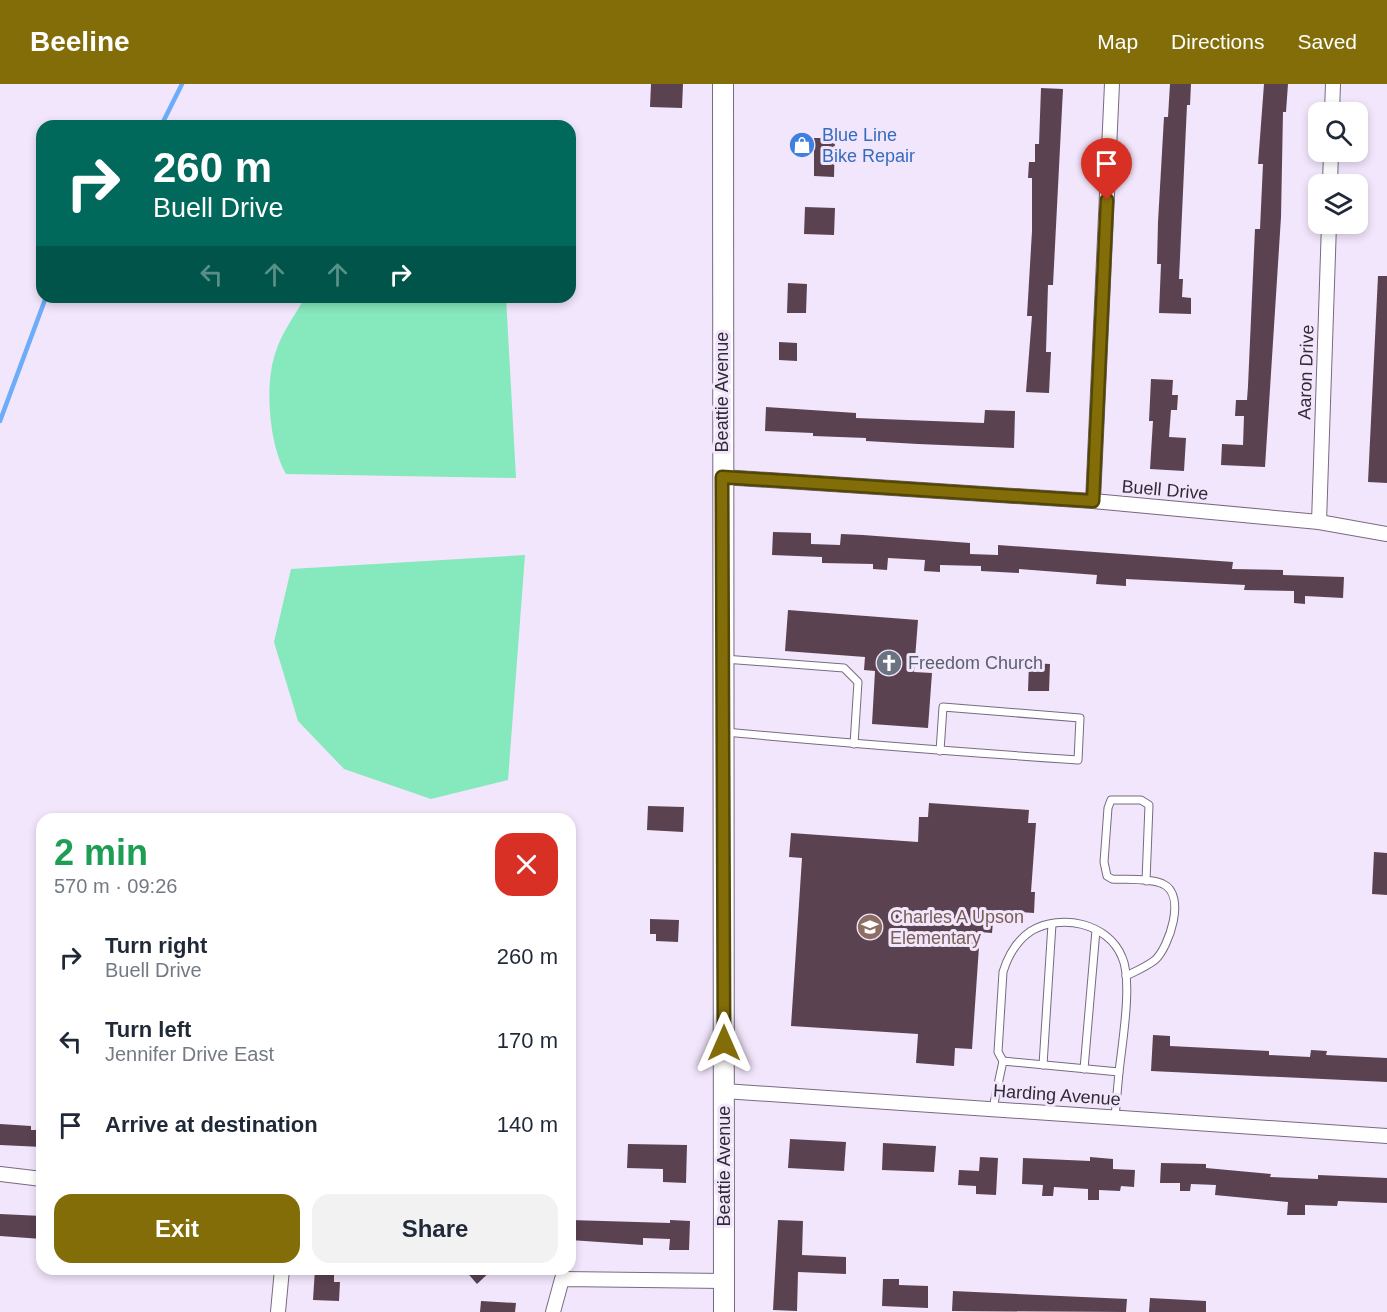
<!DOCTYPE html>
<meta charset="utf-8">
<style>
:root{--surface:#fff;--page:#f2f2f3;--text:#1f2937;--muted:#747a83;--accent:#826d09}
body{margin:0;font-family:Arial,sans-serif;background:var(--page);color:var(--text);height:100vh;display:flex;flex-direction:column;font-size:22px;white-space:nowrap}
*{box-sizing:border-box;margin:0}
p{font-size:20px;color:var(--muted)}
.icon{flex:none;width:33px;height:33px;fill:none;stroke:currentColor;stroke-width:2;stroke-linecap:round;stroke-linejoin:round}
.map{position:relative;flex:1;overflow:hidden}
.sheet{position:absolute;left:36px;top:729px;width:540px;height:462px;display:flex;flex-direction:column;background:var(--surface);border-radius:18px;box-shadow:0 3px 9px #0003}
.sheet>*{flex:none}
.banner{position:absolute;left:36px;top:36px;width:540px;height:183px;border-radius:18px;box-shadow:0 3px 9px #0003;background:#00695c;color:#fff;overflow:hidden}
.controls{position:absolute;left:1308px;top:18px;display:grid;gap:12px}
.controls a{display:grid;place-items:center;width:60px;height:60px;border-radius:12px;background:var(--surface);box-shadow:0 3px 9px #0003;font-size:30px}
.pin{position:absolute;display:grid;place-items:center;width:51px;height:51px;color:#fff;margin:-62px -26px;border-radius:50% 50% 50% 0;rotate:-45deg;box-shadow:0 0 6px #0007}
.pin .icon{rotate:45deg}
.me{position:absolute;width:66px;margin:-33px;rotate:0deg;stroke-linejoin:round;filter:drop-shadow(0 0 4px #0008)}
.turn{display:flex;align-items:center;gap:21px;height:126px;padding:0 18px;font-size:27px}
.turn .icon{width:78px;height:78px;stroke-width:2.5}
.turn b{display:block;font-size:42px;line-height:51px}
.lanes{display:flex;align-items:center;height:57px;padding:0 18px;background:#0003;justify-content:center;gap:30px;direction:ltr}
.lanes .off{opacity:.35}
.round{display:grid;place-items:center;flex:none;width:63px;height:63px;border-radius:18px;background:var(--page)}
.headline{display:flex;align-items:center;justify-content:space-between;height:102px;padding:0 18px}
h1{font-size:36px;font-weight:800;line-height:45px;color:#1e9e55}
.primary-button{display:flex;gap:12px;margin-top:auto;padding:12px 18px}
.primary-button a{flex:1;height:69px;border-radius:18px;background:var(--accent);color:#fff;font-size:24px;font-weight:800;line-height:69px;text-align:center}
.primary-button a+a{background:var(--page);color:var(--text)}
ul{padding:0;list-style:none}
li{display:flex;align-items:center;gap:18px;height:84px;padding:0 18px}
li div{flex:1}
li b{display:block;font-size:22px}
li em{font-style:normal}
header{display:flex;align-items:center;gap:36px;box-sizing:border-box;height:84px;padding:0 30px;background:var(--accent);color:#fff}
header strong{font-size:28px}
nav{display:flex;gap:33px;margin-inline-start:auto;font-size:21px}
.map>svg:first-child{display:block}
.green{fill:#86e8bd}
.lines{fill:none;stroke-linecap:round;stroke-linejoin:round}
.stream{stroke:#6cacf9;stroke-width:4.5}
.building{fill:#5a4251}
.lane-casing{stroke:#776a81;stroke-width:9}
.street-casing{stroke:#776a81;stroke-width:16}
.secondary-casing{stroke:#776a81;stroke-width:22}
.lane{stroke:#fff;stroke-width:7}
.street{stroke:#fff;stroke-width:14}
.secondary{stroke:#fff;stroke-width:20}
.route-casing{stroke:#544706;stroke-width:15}
.route{stroke:#826d09;stroke-width:10}
.labels{text-anchor:middle;dominant-baseline:central;stroke-width:6;stroke-linejoin:round;paint-order:stroke}
.shop-label{font-size:18px;fill:#366cbe;stroke:#f2e6fc;text-anchor:start}
.street-label{font-size:18px;fill:#312b35;stroke:#f2e6fc}
.worship-label{font-size:18px;fill:#5b616d;stroke:#f2e6fc;text-anchor:start}
.education-label{font-size:18px;fill:#785e54;stroke:#f2e6fc;text-anchor:start}
</style>
<header>
<strong>Beeline</strong>
<nav><a>Map</a><a>Directions</a><a>Saved</a></nav>
</header>
<div class="map">
<svg width="1387" height="1228" viewBox="0 0 1387 1228">
<rect width="100%" height="100%" fill="#f2e6fc"/>
<g class="green">
<path d="M305 213H506L516 394 286 390C269 361 264 299 276 267 282 248 296 230 305 213Z"/>
<path d="M525 471 508 696 431 715 344 685 298 637 274 558 291 485Z"/>
</g>
<g class="lines">
<g class="stream">
<path d="M161 42 182 0"/>
<path d="M0 337 46 213"/>
</g>
</g>
<g class="building">
<path d="M651 0H683L682 24 650 23Z"/>
<path d="M1170 0H1191L1190 21H1187L1179 195H1183L1182 213 1191 214V230L1159 229 1161 180H1157L1158 138 1164 33H1168Z"/>
<path d="M1264 0H1288L1286 28H1283L1281 133 1265 383 1221 381 1222 360 1243 361 1244 332H1235L1236 316H1247L1248 302 1255 145H1260L1263 80H1258Z"/>
<path d="M1041 4 1063 5 1053 201H1048L1046 268H1051L1049 309 1026 308 1032 232H1027L1032 147V94H1028L1029 78H1035V60H1039Z"/>
<path d="M814 54H835L834 93 814 92Z"/>
<path d="M805 123 835 124 834 151 804 150Z"/>
<path d="M1378 192H1387V399L1368 398Z"/>
<path d="M788 199 807 200 806 229H787Z"/>
<path d="M779 258 797 259V277L779 276Z"/>
<path d="M1151 295 1173 296 1172 311H1178L1177 326H1171L1169 353 1186 354 1184 387 1150 385 1153 337H1149Z"/>
<path d="M766 323 856 329V334L984 339 985 326 1015 327 1014 364 918 360 866 357V354L813 352V349L765 347Z"/>
<path d="M773 448 811 449V460L840 461 841 450 863 451 970 459V470L998 471V461L1233 478 1232 485 1283 486V491L1344 493 1343 514 1305 512V520L1294 519V507L1244 506 1245 501 1126 495V502L1096 500 1097 491 1019 485V489L981 487V482L940 481V488L924 487 925 476 888 474 887 486 873 485V480L822 479V473L772 471Z"/>
<path d="M788 526 918 536 914 588 932 589 928 644 872 640 875 587 864 586 865 573 785 567Z"/>
<path d="M1029 579 1050 580 1049 607H1028Z"/>
<path d="M929 719 1029 726 1028 739H1036L1031 808H1035L1034 829 994 826 992 849 980 848 972 965 955 964 954 982 916 979 918 950 791 942 802 774 789 773 791 749 918 758 919 733H928Z"/>
<path d="M648 722 684 723 683 748 647 746Z"/>
<path d="M1374 768 1387 769V811L1372 810Z"/>
<path d="M650 835 679 836 678 858 656 857V850H650Z"/>
<path d="M1153 951 1170 952V962L1269 967V971L1310 973 1311 966 1327 967 1326 971 1387 974V998L1151 987Z"/>
<path d="M0 1040 31 1042V1046H42V1063L0 1061Z"/>
<path d="M790 1055 846 1058 844 1087 788 1084Z"/>
<path d="M883 1059 936 1062 934 1088 882 1086Z"/>
<path d="M628 1060 687 1061 686 1099 663 1098V1085L627 1084Z"/>
<path d="M980 1073 998 1074 996 1111 976 1110V1102L958 1101 959 1086 979 1087Z"/>
<path d="M1090 1073 1113 1075V1085L1135 1086 1134 1103 1121 1102 1120 1107 1099 1106V1116H1088V1105L1054 1103 1053 1112H1042L1043 1101 1022 1100 1023 1074 1090 1077Z"/>
<path d="M1161 1079 1206 1080V1084L1271 1090 1270 1093 1318 1095V1091L1387 1094V1119L1338 1117 1337 1122 1305 1121V1131H1287L1288 1118 1215 1111 1216 1101 1191 1100 1190 1107H1180V1099H1160Z"/>
<path d="M0 1130 42 1132V1155L0 1152Z"/>
<path d="M570 1136 670 1139V1136L690 1137 689 1166H669L670 1155 643 1154V1161L570 1156Z"/>
<path d="M778 1136 803 1137 802 1171 846 1173V1190L798 1188 797 1227 773 1226Z"/>
<path d="M315 1185H334V1198H340L339 1217 313 1216Z"/>
<path d="M464 1185H493L477 1200Z"/>
<path d="M883 1195H899V1201L928 1202V1224L882 1222Z"/>
<path d="M953 1207 1127 1215 1126 1228 952 1227Z"/>
<path d="M1150 1214 1206 1217V1228H1149Z"/>
<path d="M481 1217 516 1219 515 1228H480Z"/>
</g>
<g class="lines">
<g class="lane-casing">
<g id="lane">
<path d="M724 575 844 584 858 598 854 660"/>
<path d="M725 648C843 659 960 668 1078 676L1080 634 943 623 940 667"/>
<path d="M1126 892C1136 887 1146 883 1155 876 1169 863 1187 811 1163 800 1149 794 1128 796 1112 795L1107 792 1104 778 1108 724 1111 716H1141L1149 721 1146 797"/>
<path d="M1003 977 998 968 1003 888C1008 872 1016 857 1031 847 1061 829 1108 839 1122 873 1133 897 1122 960 1119 988"/>
<path d="M1043 981 1052 840"/>
<path d="M1084 985 1096 846"/>
<path d="M993 1024 1003 977 1119 988 1115 1033"/>
</g>
</g>
<g class="street-casing">
<g id="street">
<path d="M1332 28 1333 0"/>
<path d="M1330 100 1331 68"/>
<path d="M722 393 1093 417 1319 438 1387 450"/>
<path d="M1093 417 1112 0"/>
<path d="M1319 438 1329 140"/>
<path d="M724 1007 1387 1052"/>
<path d="M0 1090 42 1095"/>
<path d="M278 1228 282 1185"/>
<path d="M553 1228 562 1195 724 1197"/>
</g>
</g>
<g class="secondary-casing">
<path id="secondary" d="M723 0 724 1228"/>
</g>
<use href="#lane" class="lane"/>
<use href="#street" class="street"/>
<use href="#secondary" class="secondary"/>
</g>
<g class="lines">
<g class="route-casing">
<path id="route" d="M724 959 722 393 1093 417 1107 116"/>
</g>
<use href="#route" class="route"/>
</g>
<defs>
<g id="shop-disc" transform="scale(1.35)"><circle r="9.5" fill="#3f7fe0" stroke="#f2e6fc"/><path d="M-5-2.5h2.3a2.7 3.5 0 0 1 5.4 0H5L5.5 6h-11ZM-1.5-2.5h3a1.5 2.3 0 0 0-3 0Z" fill="#fff"/></g>
<g id="church-disc" transform="scale(1.35)"><circle r="9.5" fill="#6b7280" stroke="#f2e6fc"/><path d="M-1.2-6h2.4v3.5h3.3v2.4h-3.3V6h-2.4V-.1h-3.3v-2.4h3.3Z" fill="#fff"/></g>
<g id="school-disc" transform="scale(1.35)"><circle r="9.5" fill="#8d6e63" stroke="#f2e6fc"/><path d="M0-5L7-2L0 1L-7-2ZM-4 1L0 2.5L4 1V4Q0 6-4 4Z" fill="#fff"/></g>
</defs>
<g fill-rule="evenodd">
<use href="#shop-disc" x="802" y="61"/>
<use href="#church-disc" x="889" y="579"/>
<use href="#school-disc" x="870" y="843"/>
</g>
<g class="labels">
<g class="shop-label">
<text x="822" y="51">Blue Line<tspan x="822" dy="21">Bike Repair</tspan></text>
</g>
<g class="street-label">
<text transform="translate(1306 288) rotate(-88)">Aaron Drive</text>
<text transform="translate(722 308) rotate(-90)">Beattie Avenue</text>
<text transform="translate(1165 406) rotate(5)">Buell Drive</text>
<text transform="translate(1057 1011) rotate(4)">Harding Avenue</text>
<text transform="translate(724 1082) rotate(-90)">Beattie Avenue</text>
</g>
<g class="worship-label">
<text x="908" y="579">Freedom Church</text>
</g>
<g class="education-label">
<text x="890" y="833">Charles A Upson<tspan x="890" dy="21">Elementary</tspan></text>
</g>
</g>
</svg>
<div class="controls">
<a><svg class="icon" aria-label="search" viewBox="0 0 24 24"><circle cx="10" cy="10" r="6"/><path d="M15 15l6 6"/></svg></a>
<a><svg class="icon" aria-label="layers" viewBox="0 0 24 24"><path d="M12 4l9 5-9 5-9-5zM3 14l9 5 9-5"/></svg></a>
</div>
<div class="pin" style="left:1107px;top:116px;background:#d93025"><svg class="icon" aria-label="arrive" viewBox="0 0 24 24"><path d="M6 21V4h12l-3 4 3 4H6"/></svg></div>
<svg class="me" style="left:724px;top:959px" viewBox="-20 -20 40 40"><path d="M0-17L14 15 0 8-14 15z" fill="#826d09" stroke="#fff" stroke-width="4"/></svg>
<div class="banner">
<div class="turn"><svg class="icon" aria-label="right" viewBox="0 0 24 24"><path d="M7 20v-9h11M14 6l5 5-5 5"/></svg><div><b>260 m</b>Buell Drive</div></div>
<div class="lanes"><svg class="icon off" aria-label="left" viewBox="0 0 24 24"><path d="M17 20v-9H6M10 6l-5 5 5 5"/></svg><svg class="icon off" aria-label="ahead" viewBox="0 0 24 24"><path d="M12 20V5M6 11l6-6 6 6"/></svg><svg class="icon off" aria-label="ahead" viewBox="0 0 24 24"><path d="M12 20V5M6 11l6-6 6 6"/></svg><svg class="icon" aria-label="right" viewBox="0 0 24 24"><path d="M7 20v-9h11M14 6l5 5-5 5"/></svg></div>
</div>
<section class="sheet">
<div class="headline"><div><h1>2 min</h1><p>570 m · 09:26</p></div><a class="round" style="background:#d93025;color:#fff"><svg class="icon" aria-label="close" viewBox="0 0 24 24"><path d="M6 6l12 12M18 6L6 18"/></svg></a></div>
<ul>
<li><svg class="icon" aria-label="right" viewBox="0 0 24 24"><path d="M7 20v-9h11M14 6l5 5-5 5"/></svg><div><b>Turn right</b><p>Buell Drive</p></div><em>260 m</em></li>
<li><svg class="icon" aria-label="left" viewBox="0 0 24 24"><path d="M17 20v-9H6M10 6l-5 5 5 5"/></svg><div><b>Turn left</b><p>Jennifer Drive East</p></div><em>170 m</em></li>
<li><svg class="icon" aria-label="arrive" viewBox="0 0 24 24"><path d="M6 21V4h12l-3 4 3 4H6"/></svg><div><b>Arrive at destination</b></div><em>140 m</em></li>
</ul>
<div class="primary-button"><a>Exit</a><a>Share</a></div>
</section>
</div>
